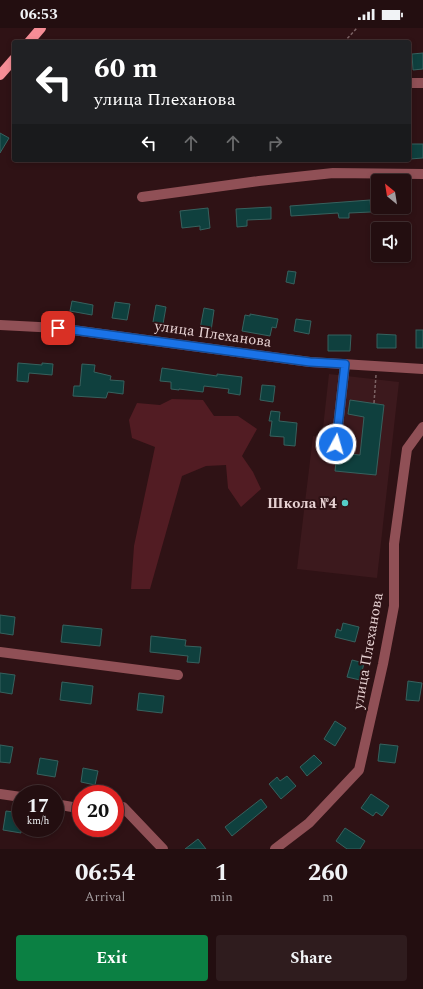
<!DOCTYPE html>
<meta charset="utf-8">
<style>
:root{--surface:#230e10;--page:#2f1c1e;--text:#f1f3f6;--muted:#a39c9f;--line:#402e30;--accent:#0b8043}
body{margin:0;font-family:Spectral,serif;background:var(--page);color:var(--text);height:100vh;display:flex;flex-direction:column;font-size:15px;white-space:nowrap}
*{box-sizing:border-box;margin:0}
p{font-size:13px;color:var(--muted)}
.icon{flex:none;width:22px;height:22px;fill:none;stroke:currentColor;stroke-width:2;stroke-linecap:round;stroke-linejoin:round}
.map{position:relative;height:821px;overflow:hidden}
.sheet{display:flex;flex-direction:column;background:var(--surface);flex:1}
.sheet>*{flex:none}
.guide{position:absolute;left:12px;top:12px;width:399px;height:122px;border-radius:4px;box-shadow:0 2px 6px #0003,0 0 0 1px var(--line);background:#202124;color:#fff;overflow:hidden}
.needle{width:26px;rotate:330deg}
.buttons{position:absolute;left:371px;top:146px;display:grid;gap:8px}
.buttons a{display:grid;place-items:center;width:40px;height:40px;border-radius:4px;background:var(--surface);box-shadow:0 2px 6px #0003,0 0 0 1px var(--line);font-size:20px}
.speed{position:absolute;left:12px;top:757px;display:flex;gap:8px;font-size:20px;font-weight:700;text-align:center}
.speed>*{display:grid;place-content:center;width:52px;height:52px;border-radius:50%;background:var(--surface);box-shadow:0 2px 6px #0003,0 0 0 1px var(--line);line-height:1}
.speed small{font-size:10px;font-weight:400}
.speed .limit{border:6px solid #d22;background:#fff;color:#111}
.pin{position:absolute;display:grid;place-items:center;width:34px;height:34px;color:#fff;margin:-17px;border-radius:8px;box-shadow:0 2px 6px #0006}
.me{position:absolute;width:44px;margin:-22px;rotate:6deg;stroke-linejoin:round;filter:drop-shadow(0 0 3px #0008)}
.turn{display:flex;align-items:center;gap:14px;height:84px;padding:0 16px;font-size:18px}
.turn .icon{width:52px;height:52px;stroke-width:2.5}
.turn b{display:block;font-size:28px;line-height:34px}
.lanes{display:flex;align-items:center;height:38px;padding:0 16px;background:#0003;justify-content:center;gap:20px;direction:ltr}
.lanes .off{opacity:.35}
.eta{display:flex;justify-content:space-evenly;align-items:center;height:68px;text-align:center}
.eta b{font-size:24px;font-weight:700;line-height:28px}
.action{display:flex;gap:8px;margin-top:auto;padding:8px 16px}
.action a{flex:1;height:46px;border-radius:4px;background:var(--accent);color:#fff;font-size:16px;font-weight:700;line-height:46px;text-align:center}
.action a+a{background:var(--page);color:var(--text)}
.status{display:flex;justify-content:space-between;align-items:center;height:28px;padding:0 20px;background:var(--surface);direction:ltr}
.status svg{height:11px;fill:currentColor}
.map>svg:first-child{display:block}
.built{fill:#3c191d}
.green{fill:#521c23}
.building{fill:#0f403e;stroke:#37615e}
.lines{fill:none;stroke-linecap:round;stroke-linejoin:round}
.path{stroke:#7b6264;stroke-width:1.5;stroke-dasharray:3 2;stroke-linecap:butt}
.minor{stroke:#905056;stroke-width:10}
.major{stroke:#f68d96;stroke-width:10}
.route-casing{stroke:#114b97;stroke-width:10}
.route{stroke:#1a73e8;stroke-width:7}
.poi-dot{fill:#54cdc7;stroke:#2f1215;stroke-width:1.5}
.labels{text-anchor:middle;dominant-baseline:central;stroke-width:4;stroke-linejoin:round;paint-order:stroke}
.street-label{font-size:15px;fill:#e6d1d2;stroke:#2f1215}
.poi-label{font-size:15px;font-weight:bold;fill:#e6d1d2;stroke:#2f1215;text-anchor:end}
</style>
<div class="status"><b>06:53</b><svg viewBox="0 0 49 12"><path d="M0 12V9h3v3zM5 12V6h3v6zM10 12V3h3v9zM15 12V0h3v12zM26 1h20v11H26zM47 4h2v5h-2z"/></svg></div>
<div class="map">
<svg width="423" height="821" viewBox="0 0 423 821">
<rect width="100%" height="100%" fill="#2f1215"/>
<path class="built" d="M329 346 399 354 377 550 297 541 313 408 322 409Z"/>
<path class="green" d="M172 371 203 372 214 388H238L257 401 242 428 253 444 261 461 241 479 228 460 226 437 206 438 182 448 150 561H131L134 518 155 419 132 410 129 392 137 375 160 377Z"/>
<g class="building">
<path d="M423 25V41L413 42 412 26Z"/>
<path d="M0 105 9 110 0 125Z"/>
<path d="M409 116H423V130L410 131Z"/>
<path d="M370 172 371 184 349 185V190H339L338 185 291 188 290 178Z"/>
<path d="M271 179V191L247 192V198L237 199 236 181Z"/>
<path d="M208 180 210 200 200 202V198L182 200 180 183Z"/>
<path d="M288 243 296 244 294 256 286 254Z"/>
<path d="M72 273 93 277 92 287 70 283Z"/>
<path d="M115 274 130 276 127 292 112 290Z"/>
<path d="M156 277 166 279 163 296 153 294Z"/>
<path d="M204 280 214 282 211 303 200 301Z"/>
<path d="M250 286 278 291 276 300 272 299 270 308 242 303 245 287 250 288Z"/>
<path d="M296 291 311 293 309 306 294 303Z"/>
<rect x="416" y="302" width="7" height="18"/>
<path d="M377 306 396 307V320H377Z"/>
<path d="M328 307H351L350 323H328Z"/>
<path d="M18 335 42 337V335L53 336 52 347 29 345 28 354 17 353Z"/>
<path d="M82 336 95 337 94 344 111 348 110 352 124 353 123 366 108 364 106 370 73 368 74 358H80Z"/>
<path d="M162 340 217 348V346L242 349 240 367 228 365 229 361 204 358 203 364 179 361V362L171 361V354L160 353Z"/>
<path d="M262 357 275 358 273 374 260 372Z"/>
<path d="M350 372 384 377 376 447 335 443 337 425 360 427 364 389 348 386Z"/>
<path d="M271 383 280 384 279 393 297 395 295 418 284 417V409L270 408 272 393H269Z"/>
<path d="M0 587 15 589 13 607 0 605Z"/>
<path d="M343 595 359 599 355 614 335 609 337 601 341 603Z"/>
<path d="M63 597 102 601 100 618 61 614Z"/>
<path d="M151 608 186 612 185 618 201 619 199 635 187 634 188 628 150 624Z"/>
<path d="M352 632 364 635 360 652 347 649Z"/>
<path d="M0 645 15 647 12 666 0 664Z"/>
<path d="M408 653 422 655 419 673 406 672Z"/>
<path d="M62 654 93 658 91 676 60 672Z"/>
<path d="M139 665 164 668 162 685 137 682Z"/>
<path d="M335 693 346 700 335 718 324 711Z"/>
<path d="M380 716 398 718 395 735 378 733Z"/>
<path d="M0 717 13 719 10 735 0 734Z"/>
<path d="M314 727 322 735 307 748 300 739Z"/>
<path d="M40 730 58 733 55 749 37 746Z"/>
<path d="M83 740 98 743 95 757 81 754Z"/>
<path d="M287 748 296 758 281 771 269 756 277 749 280 753Z"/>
<path d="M371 766 389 778 382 788 376 784 373 788 361 780Z"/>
<path d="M261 771 267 779 232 808 225 799Z"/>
<path d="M6 783 21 785V805L3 802Z"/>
<path d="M345 800 365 813 360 821H347L336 813Z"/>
<path d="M198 811 206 821H185Z"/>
</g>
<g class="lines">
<g class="path">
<path d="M344 14 357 0"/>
<path d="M374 375 376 347"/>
</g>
<g class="minor">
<path d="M409 55H423"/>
<path d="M142 169 259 153 333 145 423 146"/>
<path d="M0 297 58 300 310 334 423 341"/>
<path d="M336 416 345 336"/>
<path d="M0 624 178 647"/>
<path d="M0 766 21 769"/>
<path d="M55 776 78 780H81"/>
<path d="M115 778 123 779 163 821"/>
<path d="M275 821 309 795 359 742 383 636 394 578V516L407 421 423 399"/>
</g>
<g class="major">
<path d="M29 14 41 0"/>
<path d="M0 47 14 31"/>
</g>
</g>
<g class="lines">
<g class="route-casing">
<path id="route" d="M58 300 310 334 345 336 336 416"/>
</g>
<use href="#route" class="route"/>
</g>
<circle class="poi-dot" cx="345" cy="475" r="4"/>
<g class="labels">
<g class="street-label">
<text transform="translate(213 306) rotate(8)">улица Плеханова</text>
<text transform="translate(368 623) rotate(-80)">улица Плеханова</text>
</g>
<g class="poi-label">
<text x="337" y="475">Школа №4</text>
</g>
</g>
</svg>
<div class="buttons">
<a><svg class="needle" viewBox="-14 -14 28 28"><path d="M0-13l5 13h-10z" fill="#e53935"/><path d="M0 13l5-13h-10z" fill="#a39c9f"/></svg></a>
<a><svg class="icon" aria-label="sound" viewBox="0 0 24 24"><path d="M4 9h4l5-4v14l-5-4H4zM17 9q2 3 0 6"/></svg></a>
</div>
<div class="speed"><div>17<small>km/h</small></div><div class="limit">20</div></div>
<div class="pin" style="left:58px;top:300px;background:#d93025"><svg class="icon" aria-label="arrive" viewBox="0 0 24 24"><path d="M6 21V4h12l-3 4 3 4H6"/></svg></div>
<svg class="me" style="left:336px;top:416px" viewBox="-20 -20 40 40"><circle r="17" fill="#1a73e8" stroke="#fff" stroke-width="3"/><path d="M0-11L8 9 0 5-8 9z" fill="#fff"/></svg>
<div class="guide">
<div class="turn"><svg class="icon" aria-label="left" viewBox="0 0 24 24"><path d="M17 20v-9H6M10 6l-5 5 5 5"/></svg><div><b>60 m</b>улица Плеханова</div></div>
<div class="lanes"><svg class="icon" aria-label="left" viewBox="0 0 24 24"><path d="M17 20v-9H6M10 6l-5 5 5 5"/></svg><svg class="icon off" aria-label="ahead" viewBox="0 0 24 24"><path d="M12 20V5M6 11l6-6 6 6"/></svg><svg class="icon off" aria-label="ahead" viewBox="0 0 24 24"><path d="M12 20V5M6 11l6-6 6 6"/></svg><svg class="icon off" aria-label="right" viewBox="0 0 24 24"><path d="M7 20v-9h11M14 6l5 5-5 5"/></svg></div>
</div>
</div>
<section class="sheet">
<div class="eta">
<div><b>06:54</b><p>Arrival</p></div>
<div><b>1</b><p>min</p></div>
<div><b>260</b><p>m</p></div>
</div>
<div class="action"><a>Exit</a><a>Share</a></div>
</section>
